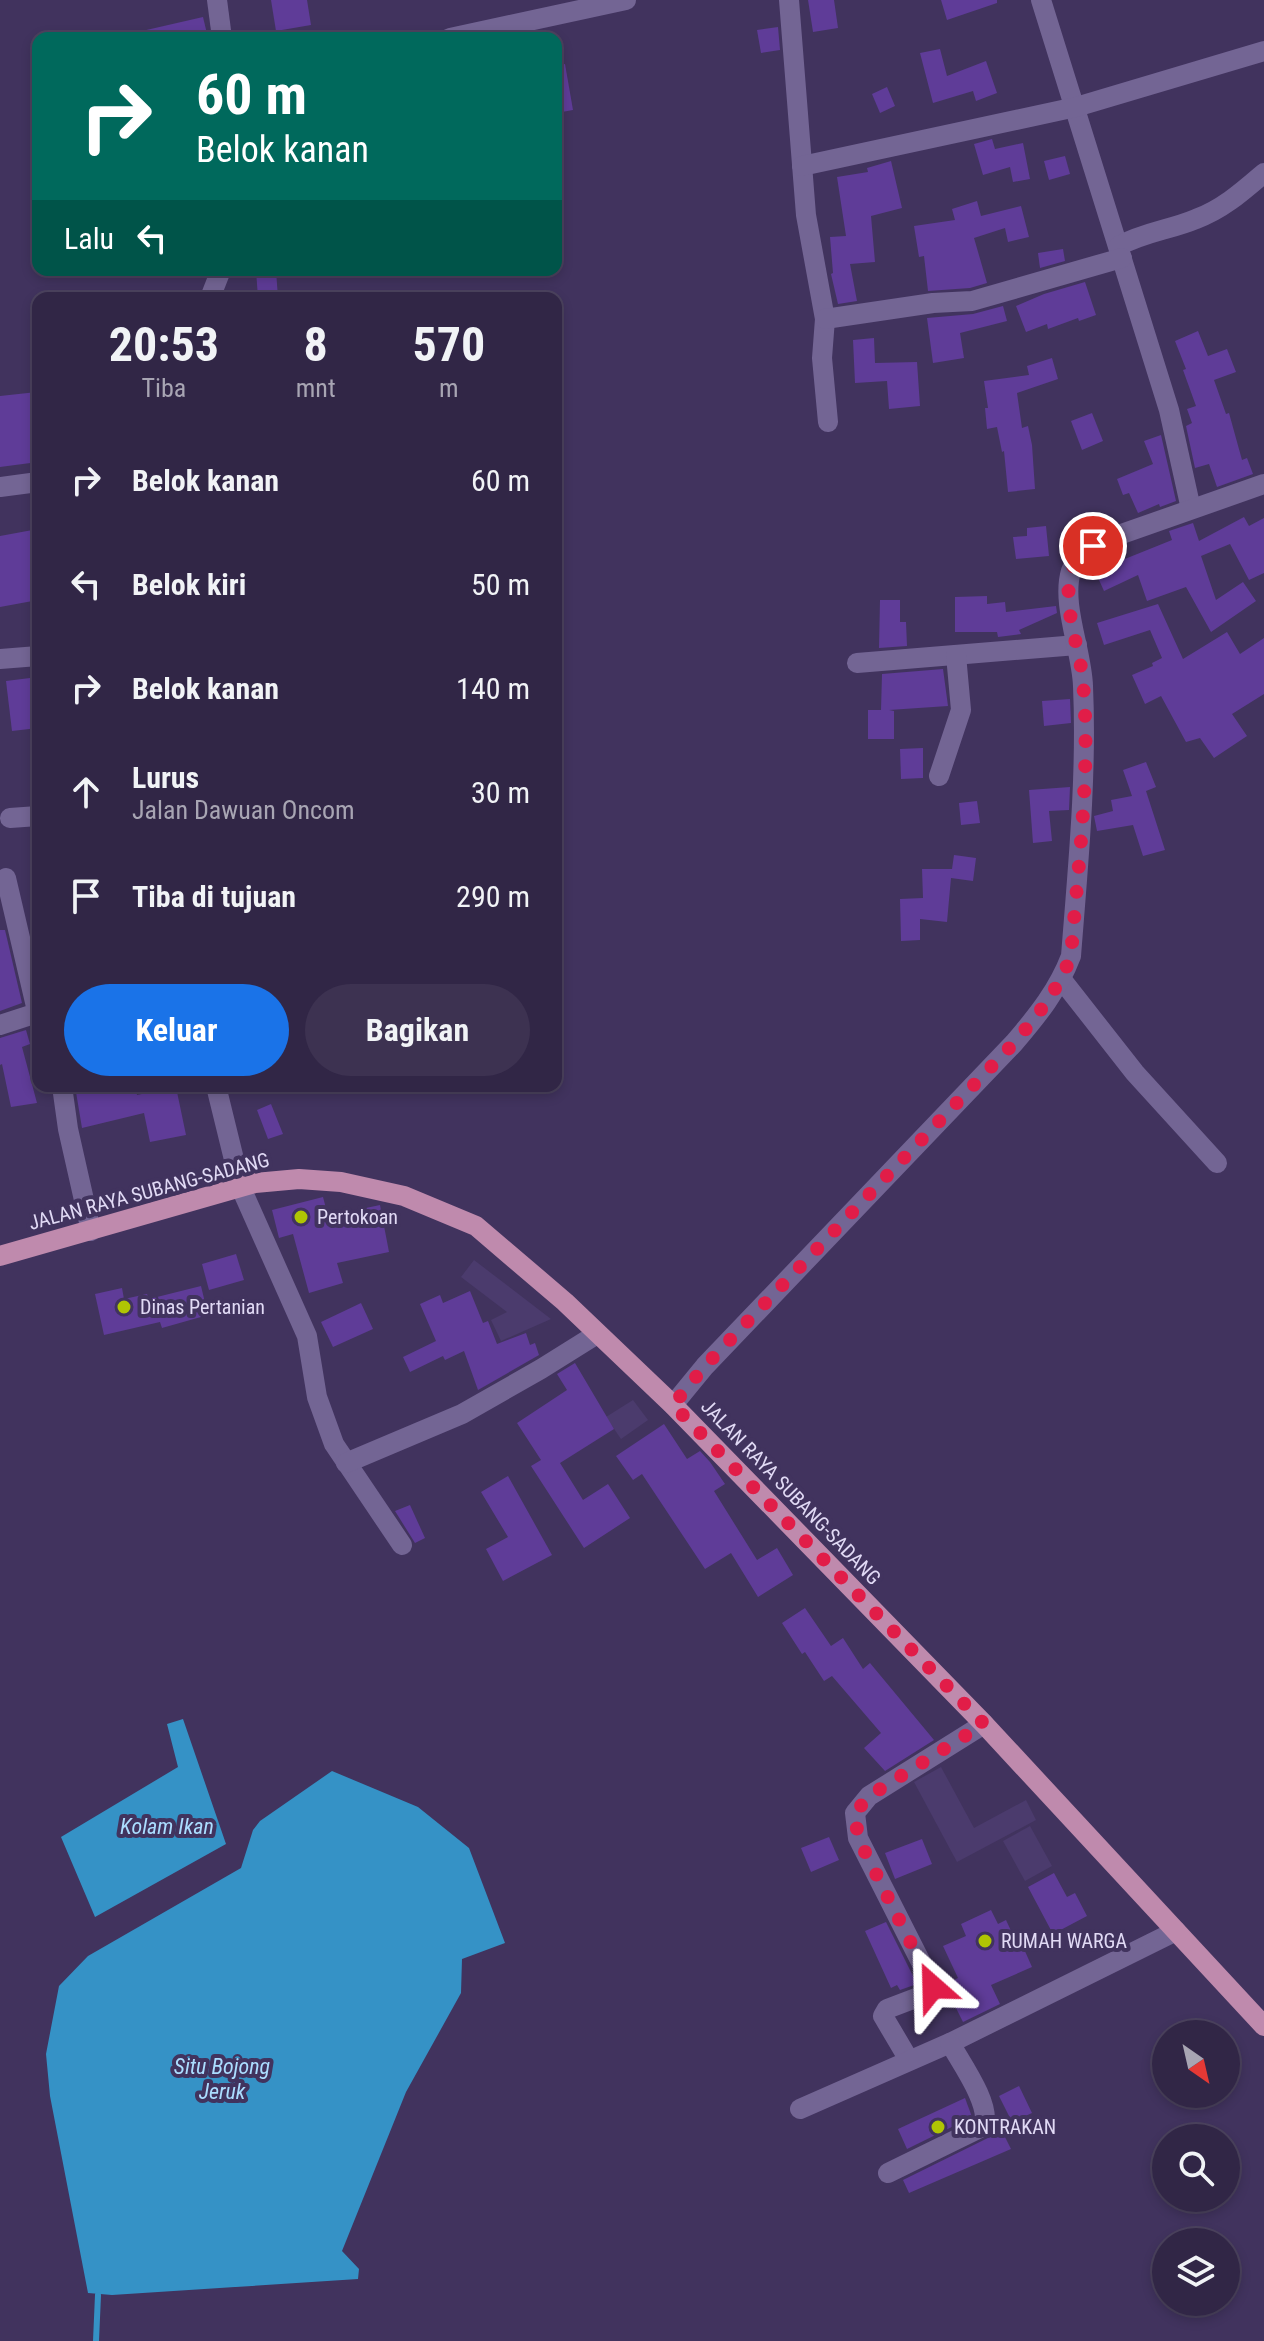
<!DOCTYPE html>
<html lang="id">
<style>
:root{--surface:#312646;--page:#3d3251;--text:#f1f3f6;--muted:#a8a5b3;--line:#4c435f;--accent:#1a73e8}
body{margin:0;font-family:"Roboto Condensed",sans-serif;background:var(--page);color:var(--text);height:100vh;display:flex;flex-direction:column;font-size:30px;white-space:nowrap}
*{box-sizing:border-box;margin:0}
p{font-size:26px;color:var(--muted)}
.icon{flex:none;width:44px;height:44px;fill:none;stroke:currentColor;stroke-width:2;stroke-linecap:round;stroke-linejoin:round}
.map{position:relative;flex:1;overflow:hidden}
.side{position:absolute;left:32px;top:292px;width:530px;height:800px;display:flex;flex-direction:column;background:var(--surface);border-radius:16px;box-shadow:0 4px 12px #0003,0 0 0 2px var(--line)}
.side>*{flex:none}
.banner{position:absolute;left:32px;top:32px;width:530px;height:244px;border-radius:16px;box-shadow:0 4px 12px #0003,0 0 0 2px var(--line);background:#00695c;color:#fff;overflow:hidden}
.needle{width:52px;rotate:146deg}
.buttons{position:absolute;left:1152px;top:2020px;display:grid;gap:16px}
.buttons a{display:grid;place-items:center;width:88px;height:88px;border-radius:50%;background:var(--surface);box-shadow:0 4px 12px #0003,0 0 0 2px var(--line);font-size:40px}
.pin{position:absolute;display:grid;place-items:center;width:68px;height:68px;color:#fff;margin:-34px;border:4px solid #fff;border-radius:50%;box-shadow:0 2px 8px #0007}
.me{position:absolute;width:88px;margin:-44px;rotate:335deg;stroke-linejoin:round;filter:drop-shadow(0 0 6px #0008)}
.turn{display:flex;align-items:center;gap:28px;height:168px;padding:0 32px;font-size:36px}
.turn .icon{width:104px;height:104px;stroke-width:2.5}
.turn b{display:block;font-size:56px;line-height:68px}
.then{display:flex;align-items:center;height:76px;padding:0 32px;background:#0003;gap:16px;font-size:30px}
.eta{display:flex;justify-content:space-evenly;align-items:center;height:136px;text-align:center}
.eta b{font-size:48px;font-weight:700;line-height:56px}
.cta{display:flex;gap:16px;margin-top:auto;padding:16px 32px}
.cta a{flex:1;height:92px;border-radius:48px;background:var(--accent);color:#fff;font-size:32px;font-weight:700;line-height:92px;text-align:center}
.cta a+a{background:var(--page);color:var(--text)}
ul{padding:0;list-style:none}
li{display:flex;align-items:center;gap:24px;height:104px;padding:0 32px}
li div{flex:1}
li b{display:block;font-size:30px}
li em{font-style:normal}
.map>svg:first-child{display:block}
.built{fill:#4b3b6d}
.water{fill:#3592c6}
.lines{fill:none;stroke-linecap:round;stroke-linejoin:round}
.stream{stroke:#3592c6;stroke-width:6}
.building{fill:#5f3c98}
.minor{stroke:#736594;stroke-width:20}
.major{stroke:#bf8aad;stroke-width:20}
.route{stroke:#e11d48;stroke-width:14;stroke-dasharray:0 25.2}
.poi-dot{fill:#b0c503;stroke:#41335e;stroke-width:3}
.labels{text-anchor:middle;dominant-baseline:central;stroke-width:8;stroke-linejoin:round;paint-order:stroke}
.street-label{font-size:20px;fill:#e1daf5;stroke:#41335e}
.poi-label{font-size:20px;fill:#e1daf5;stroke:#41335e;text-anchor:start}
.water-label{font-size:22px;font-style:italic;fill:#abddff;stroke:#41335e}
</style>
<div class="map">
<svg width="1264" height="2341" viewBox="0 0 1264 2341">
<rect width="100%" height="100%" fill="#41335e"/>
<g class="built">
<path d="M474 1260 551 1319 501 1341 491 1320 507 1312 461 1277Z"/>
<path d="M633 1400 648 1420 621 1439 606 1417Z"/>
<path d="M941 1767 974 1828 1026 1800 1036 1820 957 1862 914 1782Z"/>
<path d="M1030 1826 1052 1866 1025 1881 1003 1841Z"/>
</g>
<g class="water">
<path d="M183 1719 226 1844 95 1917 61 1837 178 1767 167 1724Z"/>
<path d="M332 1771 418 1807 469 1848 505 1943 462 1959 461 1993 406 2092 342 2251 359 2269 358 2279 112 2295 88 2293 50 2096 46 2054 59 1986 88 1956 241 1868 253 1830 260 1821Z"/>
</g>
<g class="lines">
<path class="stream" d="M96 2341 98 2295"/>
</g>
<g class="building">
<path d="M271 0H307L311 25 276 31Z"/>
<path d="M808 0H834L838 28 813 32Z"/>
<path d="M941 0H997V3L947 20Z"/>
<path d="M203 17 208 38H143L142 31Z"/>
<path d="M778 27 780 50 761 53 757 30Z"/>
<path d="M940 49 947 76 986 61 997 93 976 101 973 91 933 103 920 53Z"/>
<path d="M565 64 573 110 556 113V65Z"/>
<path d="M887 87 895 106 880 113 872 94Z"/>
<path d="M992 139 995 149 1023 143 1030 179 1013 182 1010 167 983 175 974 144Z"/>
<path d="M1065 156 1070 174 1049 180 1044 161Z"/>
<path d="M891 161 902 208 871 216 875 262 850 264 857 301 838 304 831 274 833 273 830 237 846 236 837 177 868 172 867 168Z"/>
<path d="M977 201 981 216 1021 206 1029 237 1008 242 1005 228 974 238 987 283 970 288 928 291 924 256 919 257 914 226 955 220 952 209Z"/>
<path d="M1063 249 1065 261 1040 268 1038 253Z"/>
<path d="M256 270H276L278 298H258Z"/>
<path d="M1085 282 1096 315 1079 321 1078 318 1048 329 1047 324 1026 332 1016 306 1044 294Z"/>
<path d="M1003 306 1007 321 960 333 964 358 933 363 927 318 973 314Z"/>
<path d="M1198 331 1208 356 1227 349 1236 372 1214 380 1226 414 1229 413 1242 460 1247 458 1253 474 1217 487 1209 464 1195 468 1186 426 1192 423 1187 409 1196 406 1183 370 1186 369 1175 341Z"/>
<path d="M874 338 875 363 917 362 920 406 889 409 887 381 855 383 853 340Z"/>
<path d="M1052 358 1058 379 1017 393 1022 428 1028 426 1032 445 1035 489 1008 492 1004 451 1002 452 997 427 987 429 985 408H988L984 381 1029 375 1027 366Z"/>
<path d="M37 392 38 462 0 467V396Z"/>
<path d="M1092 413 1103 441 1082 450 1071 421Z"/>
<path d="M1161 435 1176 501 1160 507 1159 504 1138 513 1129 493 1123 495 1117 479 1153 464 1144 441Z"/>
<path d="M1244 517 1249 526 1264 518V573L1249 580 1230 544 1201 556 1216 600 1243 582 1256 601 1211 632 1186 587 1147 601 1138 575 1104 591 1095 571 1172 540 1169 531 1193 523 1199 541Z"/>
<path d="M1046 526 1049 556 1016 559 1013 537 1027 536V528Z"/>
<path d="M38 529V600L0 607V536Z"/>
<path d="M987 596V604L1005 602 1006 612 1056 606 1057 613 1019 630 1021 634 998 637 997 632H955V597Z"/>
<path d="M880 600H900V622H906L907 646 879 648Z"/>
<path d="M1158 604 1183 659 1227 632 1240 654 1264 638V694L1232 714 1247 736 1214 758 1200 738 1186 742 1161 696 1145 704 1132 675 1153 666 1152 663 1162 658 1150 630 1104 645 1097 623Z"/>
<path d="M943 669 948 706 889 710 894 711V739H868V710H881L882 674Z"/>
<path d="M38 677V728L12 731 6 681Z"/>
<path d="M1070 699 1071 723 1044 726 1042 701Z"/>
<path d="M923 748V778L901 779 900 749Z"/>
<path d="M1146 762 1156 787 1146 791 1165 850 1143 856 1133 825 1097 831 1094 816 1113 811 1111 800 1132 796 1123 770Z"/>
<path d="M1070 787 1069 810 1049 811 1052 841 1033 843 1029 790Z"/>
<path d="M977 801 980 823 961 825 959 803Z"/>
<path d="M954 855 976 858 973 881 951 878 947 922 920 919V940L901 941 900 899 923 898 922 869H952Z"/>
<path d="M0 930H5L22 1003 0 1011Z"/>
<path d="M26 1030 30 1044 22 1047 37 1103 11 1107 2 1064 0 1065V1038Z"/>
<path d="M75 1086H135L137 1095 176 1087 186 1135 150 1142 144 1113 82 1128Z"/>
<path d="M271 1104 283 1134 268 1139 257 1110Z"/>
<path d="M323 1197 328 1216 380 1205 389 1252 337 1263 343 1283 309 1293 293 1234 279 1238 272 1210Z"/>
<path d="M236 1254 244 1280 209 1290 202 1264Z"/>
<path d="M201 1286 208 1315 162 1328 160 1322 104 1335 95 1294 122 1288 124 1299 147 1294 149 1299Z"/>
<path d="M470 1291 483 1323 488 1321 497 1344 526 1333 530 1345 535 1343 539 1355 478 1390 464 1351 445 1360 443 1356 410 1372 403 1357 436 1341 420 1304 440 1295 443 1303Z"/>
<path d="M361 1303 373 1329 333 1347 321 1322Z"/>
<path d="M575 1363 614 1429 560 1463 583 1500 608 1484 630 1518 584 1548 531 1466 541 1460 517 1423 567 1390 557 1374Z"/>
<path d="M664 1424 687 1459 700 1451 710 1462 725 1484 714 1491 757 1560 777 1548 793 1575 758 1597 731 1553 705 1569 642 1474 633 1480 616 1456Z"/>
<path d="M508 1476 552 1555 503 1581 486 1549 508 1537 481 1492Z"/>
<path d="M410 1505 425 1538 415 1543 395 1511Z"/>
<path d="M805 1608 831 1646 843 1638 863 1669 870 1663 934 1740 885 1771 864 1748 881 1733 832 1676 824 1681 805 1652 802 1654 782 1623Z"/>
<path d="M829 1837 839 1860 811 1872 801 1848Z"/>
<path d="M922 1839 932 1864 895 1879 885 1853Z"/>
<path d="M1054 1873 1067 1897 1075 1893 1087 1916 1053 1934 1028 1887Z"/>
<path d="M991 1910 998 1924 1006 1920 1020 1950 1024 1949 1032 1967 991 1985 1000 2004 963 2022 949 1994 958 1989 954 1980 958 1978 943 1946 966 1936 961 1924Z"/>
<path d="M886 1922 917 1984 900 1990 897 1985 891 1988 865 1931Z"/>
<path d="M1019 2086 1032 2113 1012 2122 999 2096Z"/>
<path d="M965 2098 972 2117 907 2149 898 2129Z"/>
<path d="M1002 2131 1011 2149 909 2193 903 2180Z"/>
</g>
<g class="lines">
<g class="minor">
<path d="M217 0 222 38"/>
<path d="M789 0 806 215 825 319 822 358 828 422"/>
<path d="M1041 0 1169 410 1191 509"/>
<path d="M450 38 626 0"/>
<path d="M802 166 1076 107 1264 51"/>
<path d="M1119 246C1144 232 1170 230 1196 219 1223 209 1243 191 1264 173"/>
<path d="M210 298 221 270"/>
<path d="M825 319 933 303 972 301 1122 258"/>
<path d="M0 487 38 482"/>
<path d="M0 659 38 656"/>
<path d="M857 663 1077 645"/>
<path d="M939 776 961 710 956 655"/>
<path d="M10 818 38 816"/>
<path d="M6 878 38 1015"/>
<path d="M1062 980 1135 1073 1217 1163"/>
<path d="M0 1025 37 1013"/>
<path d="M62 1086 68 1129 91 1231"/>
<path d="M216 1086 241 1188 307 1336 317 1397 334 1444 402 1545"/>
<path d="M673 1405 705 1366 1014 1043C1038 1015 1058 990 1071 956 1078 866 1087 776 1083 686 1082 651 1061 604 1071 571 1078 552 1096 545 1113 537L1264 484"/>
<path d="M346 1463 462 1414 541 1369 597 1334"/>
<path d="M909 2060 883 2016 887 2009 929 1993 932 1984 858 1838 855 1813 869 1796 984 1724"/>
<path d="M800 2109 950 2043 1176 1931"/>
<path d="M888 2173 984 2126C991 2104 961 2063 950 2043"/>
</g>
<path class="major" d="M0 1256 255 1183 299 1179 341 1182 404 1196 476 1226 565 1302 673 1405 984 1724 1264 2026"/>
</g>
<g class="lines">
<path class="route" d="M933 1987 858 1838 855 1813 869 1796 984 1724 673 1405 705 1366 1014 1043C1038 1015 1058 990 1071 956 1078 865 1091 772 1083 682 1080 647 1062 608 1071 573 1074 560 1084 553 1093 546"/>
</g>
<g class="poi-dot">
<circle cx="301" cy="1217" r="8"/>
<circle cx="124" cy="1307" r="8"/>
<circle cx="985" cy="1941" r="8"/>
<circle cx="938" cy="2127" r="8"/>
</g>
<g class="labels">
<g class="street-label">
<text transform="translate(149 1191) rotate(-15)">JALAN RAYA SUBANG-SADANG</text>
<text transform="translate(791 1492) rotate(46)">JALAN RAYA SUBANG-SADANG</text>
</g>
<g class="poi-label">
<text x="317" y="1217">Pertokoan</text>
<text x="140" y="1307">Dinas Pertanian</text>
<text x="1001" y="1941">RUMAH WARGA</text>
<text x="954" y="2127">KONTRAKAN</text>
</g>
<g class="water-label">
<text x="167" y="1826">Kolam Ikan</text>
<text x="222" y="2066">Situ Bojong<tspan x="222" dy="25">Jeruk</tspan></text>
</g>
</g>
</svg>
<div class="buttons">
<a><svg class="needle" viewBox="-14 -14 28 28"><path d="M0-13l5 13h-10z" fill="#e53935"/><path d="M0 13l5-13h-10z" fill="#a8a5b3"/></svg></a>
<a><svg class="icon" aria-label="search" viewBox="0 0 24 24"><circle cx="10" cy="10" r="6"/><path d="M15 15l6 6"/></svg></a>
<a><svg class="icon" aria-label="layers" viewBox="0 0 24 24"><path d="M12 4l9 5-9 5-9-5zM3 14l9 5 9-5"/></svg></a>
</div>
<div class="pin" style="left:1093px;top:546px;background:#d93025"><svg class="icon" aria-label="arrive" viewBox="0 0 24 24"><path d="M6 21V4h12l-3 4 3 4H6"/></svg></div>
<svg class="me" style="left:933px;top:1987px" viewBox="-20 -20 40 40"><path d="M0-17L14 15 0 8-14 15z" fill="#e11d48" stroke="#fff" stroke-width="4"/></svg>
<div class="banner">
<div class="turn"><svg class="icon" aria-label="right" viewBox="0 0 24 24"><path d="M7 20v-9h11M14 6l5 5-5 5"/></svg><div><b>60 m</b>Belok kanan</div></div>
<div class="then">Lalu<svg class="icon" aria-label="left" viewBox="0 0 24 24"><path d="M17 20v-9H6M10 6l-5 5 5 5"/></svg></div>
</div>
<section class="side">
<div class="eta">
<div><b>20:53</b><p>Tiba</p></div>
<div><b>8</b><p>mnt</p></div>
<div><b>570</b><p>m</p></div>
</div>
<ul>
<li><svg class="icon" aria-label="right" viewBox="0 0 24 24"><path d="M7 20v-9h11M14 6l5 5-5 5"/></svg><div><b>Belok kanan</b></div><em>60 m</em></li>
<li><svg class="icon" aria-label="left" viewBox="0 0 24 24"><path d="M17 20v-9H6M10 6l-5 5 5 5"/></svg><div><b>Belok kiri</b></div><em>50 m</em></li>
<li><svg class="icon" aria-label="right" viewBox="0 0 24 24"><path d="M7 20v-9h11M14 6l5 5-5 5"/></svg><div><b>Belok kanan</b></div><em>140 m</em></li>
<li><svg class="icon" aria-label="ahead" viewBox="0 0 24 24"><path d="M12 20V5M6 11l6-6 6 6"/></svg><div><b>Lurus</b><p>Jalan Dawuan Oncom</p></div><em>30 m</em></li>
<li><svg class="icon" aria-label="arrive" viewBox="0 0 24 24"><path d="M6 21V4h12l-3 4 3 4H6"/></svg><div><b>Tiba di tujuan</b></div><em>290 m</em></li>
</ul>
<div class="cta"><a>Keluar</a><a>Bagikan</a></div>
</section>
</div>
